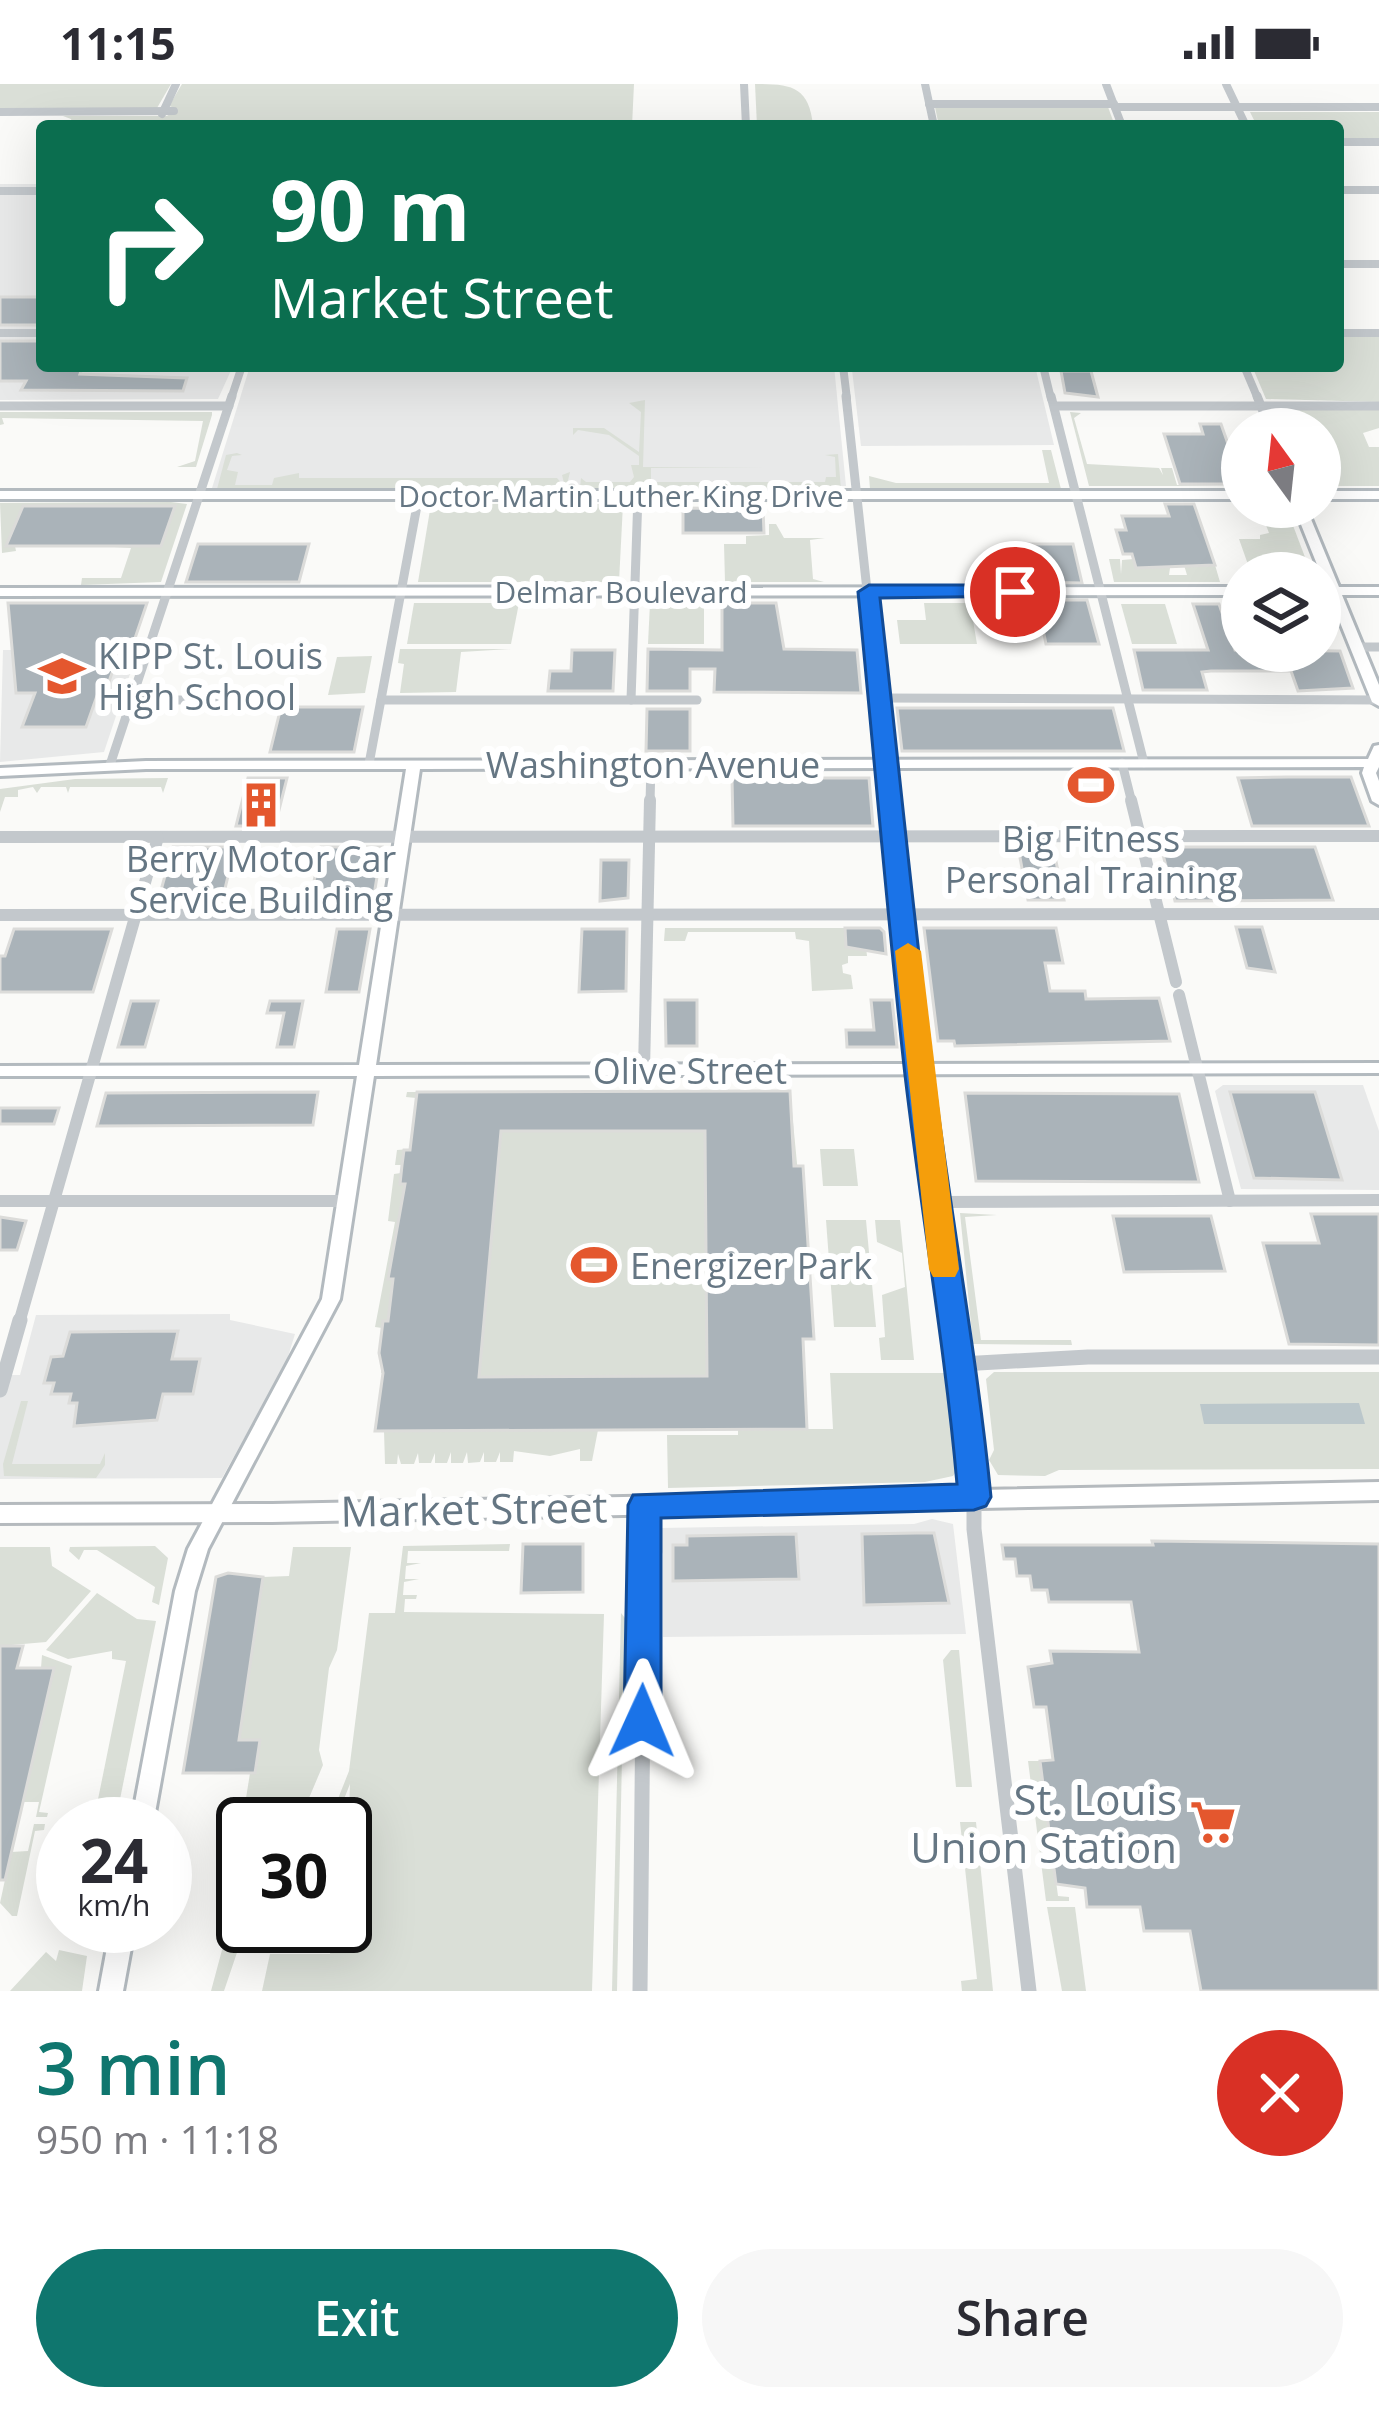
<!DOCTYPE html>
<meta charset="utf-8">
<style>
:root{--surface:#fff;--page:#f7f7f7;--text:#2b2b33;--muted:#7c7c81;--accent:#0f766e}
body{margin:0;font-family:"Open Sans",sans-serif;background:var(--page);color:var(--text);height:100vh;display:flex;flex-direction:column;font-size:45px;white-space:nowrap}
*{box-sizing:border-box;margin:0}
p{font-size:39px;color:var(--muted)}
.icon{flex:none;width:66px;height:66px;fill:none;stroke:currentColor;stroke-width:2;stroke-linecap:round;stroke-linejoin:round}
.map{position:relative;height:1907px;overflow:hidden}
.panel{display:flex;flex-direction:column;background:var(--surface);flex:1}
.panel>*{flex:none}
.guide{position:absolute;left:36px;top:36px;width:1308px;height:252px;border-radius:12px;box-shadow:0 12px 48px #0002;background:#0b6e4f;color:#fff;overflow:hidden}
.needle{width:78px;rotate:345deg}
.tools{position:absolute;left:1221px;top:324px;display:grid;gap:24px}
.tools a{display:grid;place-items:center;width:120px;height:120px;border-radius:50%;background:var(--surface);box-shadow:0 12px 48px #0002;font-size:60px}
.speed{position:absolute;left:36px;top:1713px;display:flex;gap:24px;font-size:60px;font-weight:700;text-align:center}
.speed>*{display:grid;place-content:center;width:156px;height:156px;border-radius:50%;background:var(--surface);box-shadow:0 12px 48px #0002;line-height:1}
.speed small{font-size:30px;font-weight:400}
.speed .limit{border:6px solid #111;border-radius:18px;background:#fff;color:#111}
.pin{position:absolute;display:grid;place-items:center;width:102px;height:102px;color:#fff;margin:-51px;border:6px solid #fff;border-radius:50%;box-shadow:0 3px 12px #0007}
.me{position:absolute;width:132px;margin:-66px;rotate:1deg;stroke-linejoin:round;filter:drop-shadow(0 0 9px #0008)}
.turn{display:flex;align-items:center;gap:42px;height:252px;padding:0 36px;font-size:54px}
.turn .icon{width:156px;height:156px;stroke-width:2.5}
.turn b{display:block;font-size:84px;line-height:102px}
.round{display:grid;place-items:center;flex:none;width:126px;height:126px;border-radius:63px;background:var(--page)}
.head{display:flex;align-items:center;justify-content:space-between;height:204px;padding:0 36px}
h1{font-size:72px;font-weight:600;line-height:90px;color:var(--accent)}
.cta{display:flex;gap:24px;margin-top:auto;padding:24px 36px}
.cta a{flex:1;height:138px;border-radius:72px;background:var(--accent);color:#fff;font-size:48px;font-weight:600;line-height:138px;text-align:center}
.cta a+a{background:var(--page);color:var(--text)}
.status{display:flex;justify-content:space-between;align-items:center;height:84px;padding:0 60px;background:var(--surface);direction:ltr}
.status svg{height:33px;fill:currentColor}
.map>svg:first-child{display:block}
.built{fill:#e8e9e9}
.green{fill:#dadfd7}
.water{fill:#bbc7cb}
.building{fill:#aab3b9;stroke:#dcdcda;stroke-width:3;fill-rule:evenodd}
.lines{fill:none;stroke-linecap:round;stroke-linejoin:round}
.secondary-casing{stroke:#b3babf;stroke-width:6}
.primary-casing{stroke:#b5babe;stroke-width:6}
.street-far3{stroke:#c3c8cc;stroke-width:8}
.street-far2{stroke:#c3c8cc;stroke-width:9}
.street-far1{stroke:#c3c8cc;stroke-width:12}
.street{stroke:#c3c8cc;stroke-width:15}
.secondary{fill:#fff;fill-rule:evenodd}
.primary{fill:#fff;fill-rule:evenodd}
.route{fill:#1a73e8;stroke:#114b97;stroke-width:3}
.slow{fill:#f59e0b}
.labels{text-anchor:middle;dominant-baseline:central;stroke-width:12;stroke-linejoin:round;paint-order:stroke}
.far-street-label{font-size:30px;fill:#657683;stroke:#fff}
.poi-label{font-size:36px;fill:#657683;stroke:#fff;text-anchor:start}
.street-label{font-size:36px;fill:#657683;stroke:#fff}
.near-street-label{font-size:42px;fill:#657683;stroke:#fff}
.near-poi-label{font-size:42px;fill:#657683;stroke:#fff;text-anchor:end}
</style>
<div class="status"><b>11:15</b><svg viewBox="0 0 49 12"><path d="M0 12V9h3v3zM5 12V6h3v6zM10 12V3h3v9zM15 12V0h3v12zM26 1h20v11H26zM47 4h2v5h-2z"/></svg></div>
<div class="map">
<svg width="1379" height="1907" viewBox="0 0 1379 1907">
<rect width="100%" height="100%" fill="#fafaf8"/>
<g class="built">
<path d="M0 100H42V245L0 246Z"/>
<path d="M0 252H42V282H233L218 315 0 316Z"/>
<path d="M250 282H834L846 402 212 404Z"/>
<path d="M852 286H1036L1054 361 861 362Z"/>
<path d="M3 566H138L104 668 0 678Z"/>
<path d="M1223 1001H1363L1379 1047V1106L1241 1105 1215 1007Z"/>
<path d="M230 1230V1236L295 1250 286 1279 222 1394 0 1395V1291H20L36 1231Z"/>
<path d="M932 1435 953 1440 966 1550 663 1553V1470L655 1455 660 1444 914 1440Z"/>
</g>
<g class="green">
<path d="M0 0H171L157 24 0 26Z"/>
<path d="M182 0H634L632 42H73L71 35 63 32H167L178 25 169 22Z"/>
<path d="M755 0C791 0 809 2 813 42H757Z"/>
<path d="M935 23H1108L1115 42H939Z"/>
<path d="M1250 28H1379V54H1338V42H1257Z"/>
<path d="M1338 253H1379V318L1266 315 1252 282H1338Z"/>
<path d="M645 316 643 383H767L651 384V398H825L826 393H836L835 373 825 371 838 370 841 405 580 404 581 394 586 398H630L634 393 631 381H639V372L609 351 578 346 573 351V344H604L639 368 641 328 629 319Z"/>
<path d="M1279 326H1379V344L1363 349 1369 363H1379V402H1320V345H1284Z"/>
<path d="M0 328H212V331L196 383H177L195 377 203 337 2 334 4 340 0 341Z"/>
<path d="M1070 328 1081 329 1074 334 1087 380 1159 384 1163 391 1161 384H1172L1177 401 1242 402H1089Z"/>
<path d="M1042 366H1051L1061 405H870L869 392 896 399H1049Z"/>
<path d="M237 369 242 371 232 372 227 386 238 388 235 401H272L274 394 299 389V394H557L565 403 562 391 570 388 566 405H217L226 371Z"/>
<path d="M0 419 171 418 187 420 161 498 81 501 82 494H121L131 464 97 462 161 461 174 423 24 422 6 461 15 462 16 467 2 469Z"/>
<path d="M431 420H623L619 498H418Z"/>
<path d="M1249 423H1286L1311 489H1251L1239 455H1260V451L1269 449 1261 428Z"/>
<path d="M769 440H776L784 454H825L810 456 813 495 824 498H725L724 460H746V452L769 451Z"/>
<path d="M1109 475H1120L1121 490 1122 476 1134 475 1137 484H1170L1169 491H1187L1184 481H1215L1220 498H1114Z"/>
<path d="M414 519H519L511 560H407Z"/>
<path d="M650 519H704V560H648Z"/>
<path d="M924 519H970L977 560H900L897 536H926Z"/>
<path d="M1121 520H1165L1177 560H1132Z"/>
<path d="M400 565H511L461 568 456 608 400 609 404 580 398 579Z"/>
<path d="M372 572 365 609 328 611 337 573Z"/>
<path d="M168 694 163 709 161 703H70L68 709 66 703H41L37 709 33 703 18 706V713H5L0 728V705L75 695Z"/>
<path d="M665 844H845L866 863 867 872H848V879L842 881 843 889 851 891 853 905 812 907 809 857 796 855 795 848H688L685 857H664Z"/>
<path d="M790 1007 814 1255 803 1256 807 1345H833L830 1289H950L961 1380 953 1392 925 1398 668 1404 667 1351H738V1345L598 1346 592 1377H580V1365L550 1372 514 1367 513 1378H500V1368L496 1378H484V1368L480 1378 468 1379 467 1368 463 1379H451V1368L447 1379H435V1369L431 1379H419L418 1369 414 1380H401L398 1370 397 1380H385L384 1347H375L382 1293 388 1289H381L382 1244 375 1243 395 1138 388 1137 394 1090 401 1089 402 1081H395L397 1066 410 1065 416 1014 406 1013 407 1008Z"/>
<path d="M820 1065H854L858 1102H823Z"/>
<path d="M960 1129 997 1131 965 1133 981 1256H1071L1072 1261 973 1260Z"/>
<path d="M826 1136H866L876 1243H834Z"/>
<path d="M875 1136H900L914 1276H881L879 1254 885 1253 882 1211 905 1203 902 1169 877 1158Z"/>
<path d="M994 1288H1379V1385L1059 1386 1045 1392 998 1391 989 1376 994 1366 986 1295Z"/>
<path d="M21 1317H28L12 1380H100L105 1369V1381L96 1394 4 1392 3 1380Z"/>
<path d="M510 1460 509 1467H408L407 1479H421L406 1482 405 1495H419L404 1498 403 1511H417L416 1515H405L404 1528 604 1530 592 1907H262L270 1870H330L334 1842H345L350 1700 334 1740H328L349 1687 369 1529H395L403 1462Z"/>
<path d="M155 1462 168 1474 159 1521 152 1518 155 1503 97 1466H84L79 1476 69 1467 70 1463Z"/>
<path d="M0 1463H50L52 1482 91 1507 46 1558 0 1562Z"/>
<path d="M293 1463H351L337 1566 329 1584 319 1666 323 1681 298 1740H243L246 1842 224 1907H211L237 1810 231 1809 250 1689 260 1657 239 1656 263 1493 289 1492Z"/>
<path d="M97 1509 137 1535 156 1537 115 1740H93L126 1577 112 1575V1567L68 1575 46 1566Z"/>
<path d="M621 1529 625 1534 617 1907H612Z"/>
<path d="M951 1566H959L972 1703H956L943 1576Z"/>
<path d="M42 1571 72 1582 39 1728 48 1729 47 1733H36L39 1718H23L54 1585 41 1584Z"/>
<path d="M1028 1677H1040L1058 1812 1069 1813V1817H1046Z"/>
<path d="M960 1738H976L993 1907H962L961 1897 977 1895Z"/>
<path d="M34 1740H45L44 1746 35 1747 17 1832H12L0 1819 11 1768 28 1767Z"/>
<path d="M1075 1823 1086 1907H1062L1047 1823Z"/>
<path d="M59 1866 87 1872 82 1907H10L46 1868 56 1877Z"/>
</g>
<path class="water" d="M1359 1319 1365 1340H1204L1200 1320Z"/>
<g class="building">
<rect x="0" y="213" width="42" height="28"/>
<path d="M0 257H42V282H83L80 290 187 294 183 307 21 306 26 297H0Z"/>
<path d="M1061 287H1091L1098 313 1065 309Z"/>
<path d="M1200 340H1221L1242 400H1180L1164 350H1203Z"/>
<path d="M1165 420H1194L1215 481 1136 484 1132 470H1123L1116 446H1126L1122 432H1169Z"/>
<path d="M23 422H175L161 462H6Z"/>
<path d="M683 424 763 425 764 449H683Z"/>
<path d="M198 460H309L299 498H186Z"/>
<path d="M1019 460H1073L1082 499 1027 498Z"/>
<path d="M1037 516H1087L1099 560H1046Z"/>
<path d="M8 519H147L131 566H120L105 609H98L86 643H22L35 609H16Z"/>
<path d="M722 519H776L784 565 857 566 861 609 714 608 715 585H690V607H647L648 565 722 566Z"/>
<path d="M1193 520H1219L1235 566 1340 567 1353 604 1298 607 1291 587H1211L1202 588 1207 606H1143L1134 566H1208Z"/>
<path d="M572 566H615L613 607H548L550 587H571Z"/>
<path d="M281 623H363L354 668H270Z"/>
<path d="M897 624H1113L1124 667H902Z"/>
<path d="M647 625H690V667H646Z"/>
<path d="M1288 693H1351L1369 742H1252L1238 694Z"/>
<path d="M248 694H287L275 742H236Z"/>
<path d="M732 694H869L873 742H733Z"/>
<path d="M173 763H235L222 817H158Z"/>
<path d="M321 763H382L373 817H310Z"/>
<path d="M1018 763H1053L1064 816H1028Z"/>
<path d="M1161 763H1315L1333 816 1175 817Z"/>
<path d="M601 776H629L628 814 600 817Z"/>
<path d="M1236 843H1262L1275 888 1247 884Z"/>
<path d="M845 844H880L884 848 886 870 846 863Z"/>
<path d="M924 844H1056L1063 879H1045L1050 907H1085L1086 915 1159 914 1170 957 955 962 954 957H938Z"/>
<path d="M14 845H112L93 908H0V872H5Z"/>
<path d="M337 845H370L359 908H326Z"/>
<path d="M582 845H627L626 907 579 908Z"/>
<path d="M665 916H697V962H666Z"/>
<path d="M871 916H892L897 963H847L846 946H874Z"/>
<path d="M131 917H158L145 963H118Z"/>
<path d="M270 917H303L294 963H277L284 929H267Z"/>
<path d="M790 1007 794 1082H803L814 1255H803L807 1345 375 1347 383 1289 379 1269 383 1237H388L393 1195H388L405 1100H400L402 1081 404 1066H410L417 1008ZM501 1047H705L707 1292 479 1293Z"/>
<path d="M318 1008 313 1041 97 1042 106 1009Z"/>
<path d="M1230 1008H1315L1342 1096 1254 1094Z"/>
<path d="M965 1009 1179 1010 1199 1098 976 1097Z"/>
<path d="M0 1024H59L54 1040H0Z"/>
<path d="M1311 1130H1379V1261L1289 1260 1263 1159H1319Z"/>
<path d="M1113 1132H1211L1225 1187 1124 1188Z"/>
<path d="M0 1133 26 1137 17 1166H0Z"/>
<path d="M178 1247 172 1275H200L193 1310H163L157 1336 74 1342 77 1319H69L71 1310H51L54 1299H44L51 1273 63 1272 70 1248Z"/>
<path d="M916 1449H934L949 1519 864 1521 862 1450Z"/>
<path d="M796 1450 799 1495 673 1497V1461H687V1452Z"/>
<path d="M1152 1457 1379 1460V1907H1201L1190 1847H1144L1140 1823H1087L1085 1804 1056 1800 1040 1677 1053 1676 1046 1623H1034L1028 1583 1052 1579 1050 1567 1139 1568 1131 1518H1049L1047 1506H1032L1030 1492H1017L1015 1475H1004L1002 1461H1153Z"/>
<path d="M523 1460H583V1508L521 1509Z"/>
<path d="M228 1489 263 1493 239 1656H260L255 1689H183L216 1493Z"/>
<path d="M0 1562H23L17 1584H54L5 1796H0Z"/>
</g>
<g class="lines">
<g class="secondary-casing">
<g id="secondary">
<rect x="0" y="407" width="1242" height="8"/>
<rect x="1320" y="407" width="59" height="8"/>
<path d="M1294 423H1306L1339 503H1379V511H1342L1379 601V622L1372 618 1329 511H1320V503H1326Z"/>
<path d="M1242 503V511L0 512V504Z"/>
<path d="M1379 661V683L1376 689 1379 697V721L1372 717 1362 689 1364 683 420 685 376 981 1379 979V989L374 992 340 1215 208 1465 195 1507 153 1740H131L175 1507 188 1465 322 1215 357 992H0V982L359 981 406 685H146L0 692V684L146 677 1368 675 1374 662Z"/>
<path d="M111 1842H135L123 1907H99Z"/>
</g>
</g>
<g class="primary-casing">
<path id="primary" d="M1379 1398V1416L272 1438 0 1439V1421L272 1420Z"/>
</g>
<g class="street-far3">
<path d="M744 0 746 42"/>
<path d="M925 0 934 42"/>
<path d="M1106 0 1122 42"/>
<path d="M1226 0 1246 42"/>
<path d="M929 20H1114"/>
<path d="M1115 23H1379"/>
<path d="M0 28 174 27"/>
<path d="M162 30 176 0"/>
<path d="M1338 58H1379"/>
<path d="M1338 106H1379"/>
<path d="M0 107H42"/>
<path d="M1338 180H1379"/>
<path d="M0 249H42"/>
<path d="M1338 249H1379"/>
<path d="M843 282 847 315"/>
<path d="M1043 282 1051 315"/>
<path d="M1244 282 1258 315"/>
<path d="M231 315 242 282"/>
</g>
<g class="street-far2">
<path d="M846 312 890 719"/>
<path d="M1051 312 1144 679"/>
<path d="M1257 312 1270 345"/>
<path d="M0 322H229"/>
<path d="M1055 322H1379"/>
<path d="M1357 563H1379"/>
<path d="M881 614 1379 616"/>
<path d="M132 616H258"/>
<path d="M381 616H697"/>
<path d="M631 616 638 411"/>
<path d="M1122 679 1132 719"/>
<path d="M369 680 419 411"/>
<path d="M110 681 232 312"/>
<path d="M650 719 651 680"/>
</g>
<g class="street-far1">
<path d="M889 716 918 986 954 1239"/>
<path d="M1131 716 1176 898"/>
<path d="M0 753 1379 752"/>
<path d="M0 831 1379 830"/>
<path d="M1179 911 1230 1117"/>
<path d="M644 986 650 716"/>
<path d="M0 1117H347"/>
<path d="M935 1118 1379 1116"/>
<path d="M19 1239 158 753"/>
</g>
<g class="street">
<path d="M953 1236 974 1382V1445L1029 1907"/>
<path d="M961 1280 1088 1273H1379"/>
<path d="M0 1306 20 1236"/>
<path d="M640 1907 645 1421"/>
</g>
<use href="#secondary" class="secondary"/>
<use href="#primary" class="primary"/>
</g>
<path class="route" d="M1015 501 1026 508 1023 512 880 514C898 672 913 830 933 987 950 1129 977 1270 991 1413L986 1422 974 1426 661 1434V1637L655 1648 642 1653 629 1648 624 1637 628 1421 633 1411 957 1400C945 1263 921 1128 905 991 887 831 874 669 858 508L869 501Z"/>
<path class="slow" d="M908 859 921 867 959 1185 955 1193H933L929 1185 895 867Z"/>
<defs>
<g id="school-bare" transform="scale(3.6)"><path d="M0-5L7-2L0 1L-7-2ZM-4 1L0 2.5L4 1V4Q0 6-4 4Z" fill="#e4572e" stroke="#fff" stroke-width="2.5" paint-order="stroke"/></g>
<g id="stadium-bare" transform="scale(3.6)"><path d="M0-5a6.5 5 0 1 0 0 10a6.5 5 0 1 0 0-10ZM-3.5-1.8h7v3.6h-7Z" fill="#e4572e" stroke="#fff" stroke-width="2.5" paint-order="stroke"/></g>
<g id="building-bare" transform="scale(3.6)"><path d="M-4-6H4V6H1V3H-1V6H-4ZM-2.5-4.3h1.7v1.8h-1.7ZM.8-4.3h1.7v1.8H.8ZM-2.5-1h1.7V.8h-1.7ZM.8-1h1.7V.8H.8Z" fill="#e4572e" stroke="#fff" stroke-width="2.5" paint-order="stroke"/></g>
<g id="supermarket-bare" transform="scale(3.6)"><path d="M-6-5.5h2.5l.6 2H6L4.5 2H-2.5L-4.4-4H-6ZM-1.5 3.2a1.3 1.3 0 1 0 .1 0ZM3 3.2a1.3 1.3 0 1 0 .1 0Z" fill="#e4572e" stroke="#fff" stroke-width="2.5" paint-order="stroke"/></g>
</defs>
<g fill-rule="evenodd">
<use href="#school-bare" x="62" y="592"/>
<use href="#stadium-bare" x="1091" y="701"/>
<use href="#building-bare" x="261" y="721"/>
<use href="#stadium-bare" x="594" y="1181"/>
<use href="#supermarket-bare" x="1213" y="1738"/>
</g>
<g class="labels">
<g class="far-street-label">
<text x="621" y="411">Doctor Martin Luther King Drive</text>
<text x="621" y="507">Delmar Boulevard</text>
</g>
<g class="poi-label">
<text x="98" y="571">KIPP St. Louis<tspan x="98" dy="41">High School</tspan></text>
<text x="1091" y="754" text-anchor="middle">Big Fitness<tspan x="1091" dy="41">Personal Training</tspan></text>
<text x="261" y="774" text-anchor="middle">Berry Motor Car<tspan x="261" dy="41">Service Building</tspan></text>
<text x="630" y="1181">Energizer Park</text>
</g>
<g class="street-label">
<text x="653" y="680">Washington Avenue</text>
<text x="690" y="986">Olive Street</text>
</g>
<g class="near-street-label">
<text transform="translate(474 1424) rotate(-1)">Market Street</text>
</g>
<g class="near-poi-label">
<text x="1177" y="1714">St. Louis<tspan x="1177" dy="48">Union Station</tspan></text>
</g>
</g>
</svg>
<div class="tools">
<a><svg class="needle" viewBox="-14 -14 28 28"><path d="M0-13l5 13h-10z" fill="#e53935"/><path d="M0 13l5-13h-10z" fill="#7c7c81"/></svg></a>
<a><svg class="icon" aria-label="layers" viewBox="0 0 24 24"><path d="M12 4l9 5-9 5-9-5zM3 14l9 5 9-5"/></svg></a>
</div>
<div class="speed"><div>24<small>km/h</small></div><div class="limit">30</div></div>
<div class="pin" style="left:1015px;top:508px;background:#d93025"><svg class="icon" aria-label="arrive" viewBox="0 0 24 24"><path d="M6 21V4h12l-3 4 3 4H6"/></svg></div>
<svg class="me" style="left:642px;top:1637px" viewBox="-20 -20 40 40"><path d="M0-17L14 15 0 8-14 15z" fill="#1a73e8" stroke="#fff" stroke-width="4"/></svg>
<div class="guide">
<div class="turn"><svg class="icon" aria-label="right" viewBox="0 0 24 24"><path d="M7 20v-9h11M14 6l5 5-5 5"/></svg><div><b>90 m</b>Market Street</div></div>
</div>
</div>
<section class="panel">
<div class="head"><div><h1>3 min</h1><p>950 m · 11:18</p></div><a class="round" style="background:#d93025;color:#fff"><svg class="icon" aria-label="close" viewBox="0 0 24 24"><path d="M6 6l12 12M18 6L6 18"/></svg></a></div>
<div class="cta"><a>Exit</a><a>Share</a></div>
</section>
